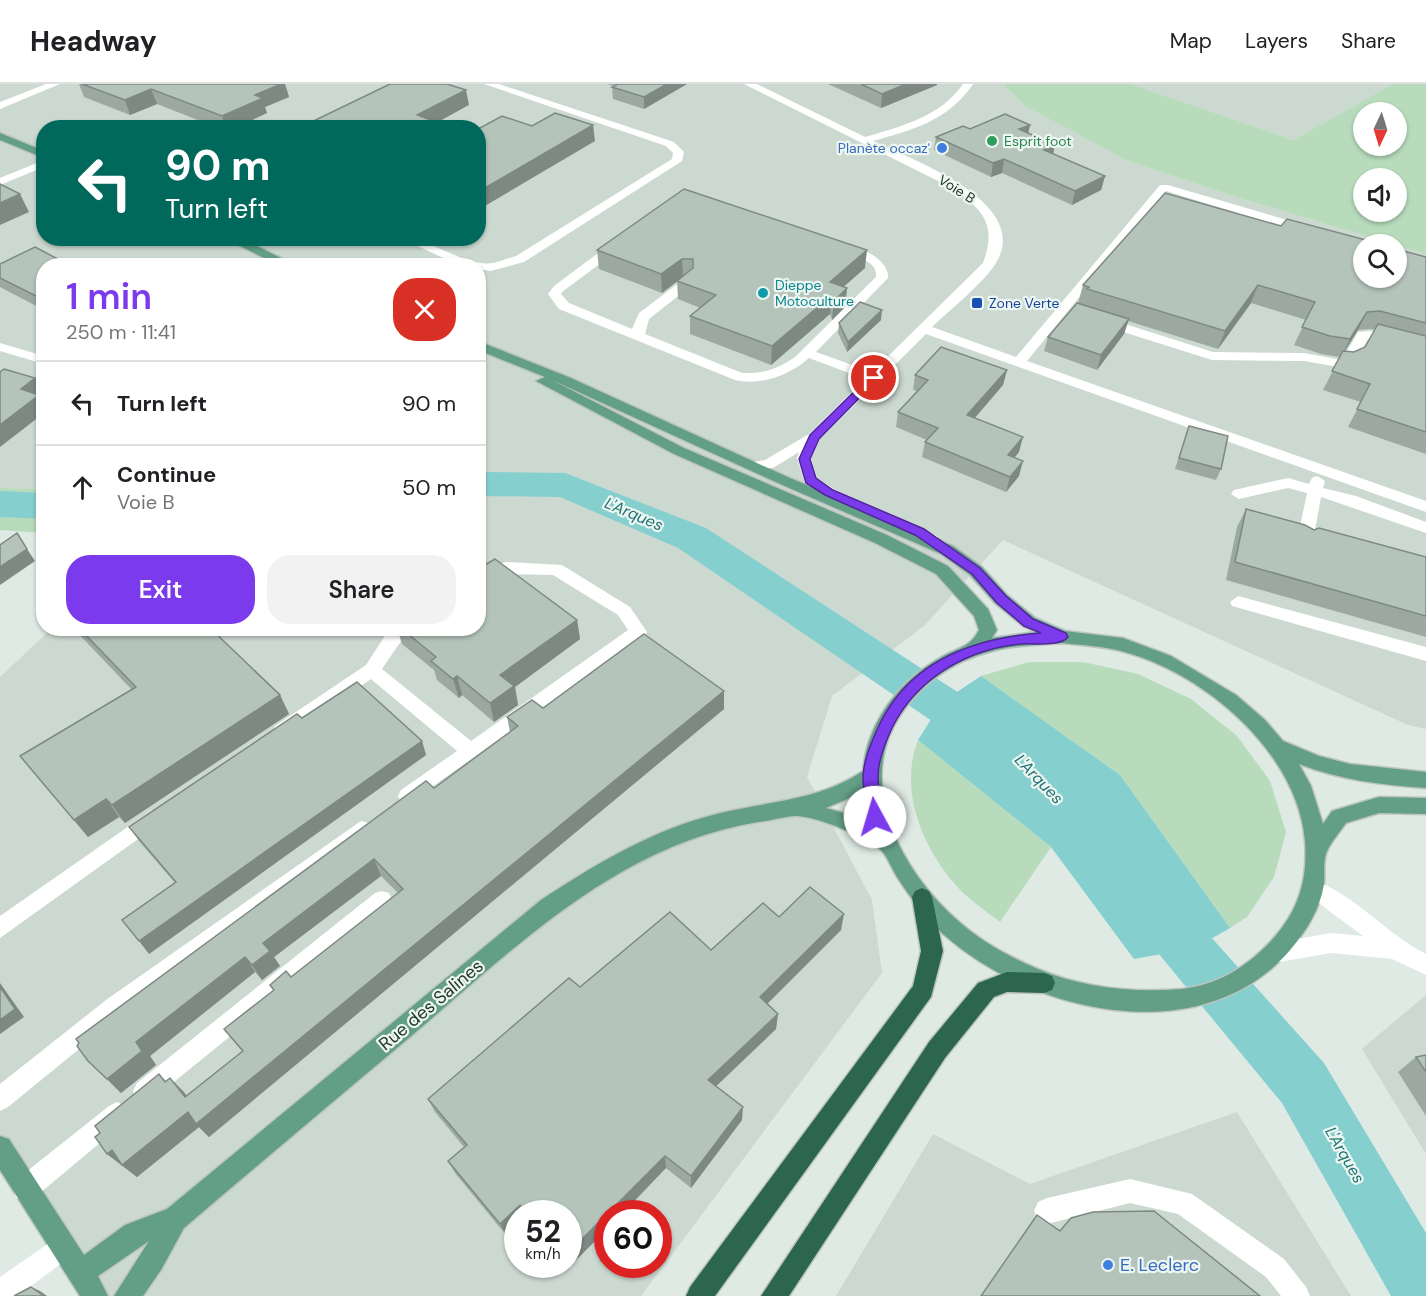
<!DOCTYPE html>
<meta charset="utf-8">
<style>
:root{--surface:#fff;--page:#f2f2f2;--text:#202124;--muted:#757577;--line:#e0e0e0;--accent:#7c3aed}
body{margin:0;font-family:"DM Sans",sans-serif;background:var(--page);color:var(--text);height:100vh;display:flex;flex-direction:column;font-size:22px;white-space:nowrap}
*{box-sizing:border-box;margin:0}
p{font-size:20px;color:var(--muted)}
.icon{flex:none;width:33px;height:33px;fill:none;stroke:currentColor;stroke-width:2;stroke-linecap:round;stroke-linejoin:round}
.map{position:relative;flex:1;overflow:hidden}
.details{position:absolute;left:36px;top:174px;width:450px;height:378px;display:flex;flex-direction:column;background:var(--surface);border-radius:24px;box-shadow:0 2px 4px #0004}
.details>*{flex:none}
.banner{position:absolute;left:36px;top:36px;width:450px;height:126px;border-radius:24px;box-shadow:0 2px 4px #0004;background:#00695c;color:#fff;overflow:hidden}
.needle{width:39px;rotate:184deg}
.buttons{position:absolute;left:1353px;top:18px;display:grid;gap:12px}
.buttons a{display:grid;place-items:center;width:54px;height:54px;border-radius:50%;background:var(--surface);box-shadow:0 2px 4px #0004;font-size:30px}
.speed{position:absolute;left:504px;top:1116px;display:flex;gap:12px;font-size:30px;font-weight:700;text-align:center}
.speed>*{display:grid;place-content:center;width:78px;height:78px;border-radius:50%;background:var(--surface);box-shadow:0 2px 4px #0004;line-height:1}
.speed small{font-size:15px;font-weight:400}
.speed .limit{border:9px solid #d22;background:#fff;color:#111}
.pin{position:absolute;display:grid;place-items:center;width:51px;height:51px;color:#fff;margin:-26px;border:3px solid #fff;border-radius:50%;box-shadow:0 2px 6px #0007}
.me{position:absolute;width:66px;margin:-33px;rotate:354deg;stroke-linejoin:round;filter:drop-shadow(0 0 4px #0008)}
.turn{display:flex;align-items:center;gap:21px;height:126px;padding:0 30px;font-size:27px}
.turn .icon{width:78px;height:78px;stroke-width:2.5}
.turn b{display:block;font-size:42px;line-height:51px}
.round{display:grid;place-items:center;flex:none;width:63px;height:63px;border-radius:24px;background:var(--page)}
.headline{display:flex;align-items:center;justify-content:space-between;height:102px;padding:0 30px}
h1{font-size:36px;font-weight:600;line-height:45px;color:var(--accent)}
.action{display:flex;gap:12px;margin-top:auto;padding:12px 30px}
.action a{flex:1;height:69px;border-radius:24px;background:var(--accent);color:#fff;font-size:24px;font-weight:600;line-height:69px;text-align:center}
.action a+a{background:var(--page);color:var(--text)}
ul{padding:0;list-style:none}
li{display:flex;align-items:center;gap:18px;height:84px;padding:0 30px;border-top:2px solid var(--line)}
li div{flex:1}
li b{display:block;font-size:22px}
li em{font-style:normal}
header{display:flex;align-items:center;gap:36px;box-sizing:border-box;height:84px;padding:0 30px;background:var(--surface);border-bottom:2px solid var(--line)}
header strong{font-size:28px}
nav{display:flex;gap:33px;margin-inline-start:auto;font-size:21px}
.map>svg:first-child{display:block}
.built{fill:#ccd9d1;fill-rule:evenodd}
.green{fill:#b7dbbb;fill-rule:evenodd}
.water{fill:#86cfcf}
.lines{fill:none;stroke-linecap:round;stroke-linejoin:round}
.river{fill:#86cfcf;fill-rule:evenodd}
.major-casing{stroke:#bcc4c0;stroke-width:3}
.highway-casing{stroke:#bcc4c0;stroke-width:3}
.minor{fill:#fff;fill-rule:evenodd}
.major{fill:#639f86;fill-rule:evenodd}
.highway{fill:#2c6550;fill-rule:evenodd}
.wall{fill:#9ba9a1;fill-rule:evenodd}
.shaded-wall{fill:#7e8983}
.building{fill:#b4c4bb;stroke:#7e8983;stroke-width:1.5}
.route{fill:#7c3aed;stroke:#51269a;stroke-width:1.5}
.leisure-dot{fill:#2e9e5b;stroke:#eef6f1;stroke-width:2}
.shop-dot{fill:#3f7fe0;stroke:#eef6f1;stroke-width:2}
.culture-dot{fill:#0f9aa8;stroke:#eef6f1;stroke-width:2}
.transit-dot{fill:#1a4fb4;stroke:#eef6f1;stroke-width:2}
.labels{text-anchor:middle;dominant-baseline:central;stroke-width:4.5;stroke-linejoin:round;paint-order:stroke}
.far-leisure-label{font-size:14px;fill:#27864d;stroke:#eef6f1;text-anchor:start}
.far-shop-label{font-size:14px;fill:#366cbe;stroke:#eef6f1;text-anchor:end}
.far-street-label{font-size:14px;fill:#20392e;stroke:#eef6f1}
.far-culture-label{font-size:14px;fill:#0d838f;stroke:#eef6f1;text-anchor:start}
.far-transit-label{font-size:14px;fill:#164399;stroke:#eef6f1;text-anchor:start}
.water-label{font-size:16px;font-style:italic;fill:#1b7374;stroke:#eef6f1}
.near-street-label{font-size:18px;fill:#20392e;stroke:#eef6f1}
.near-shop-label{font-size:18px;fill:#366cbe;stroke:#eef6f1;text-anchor:start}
</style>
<header>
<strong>Headway</strong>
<nav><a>Map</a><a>Layers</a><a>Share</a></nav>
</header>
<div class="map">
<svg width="1426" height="1212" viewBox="0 0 1426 1212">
<rect width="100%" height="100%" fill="#deeae3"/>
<g class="built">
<path d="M0 0H1003L1025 22 1126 76 1230 111 1426 170V645L1408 641 1003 456 924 542 832 612 807 693 872 816 882 889 641 1212H78L0 1058V593L51 545 478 544V182H44L43 405 0 404ZM44 44H478V154H44ZM1364 160H1396V194H1364ZM518 1130H568V1180H518ZM608 1130H658V1180H608Z"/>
<path d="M1131 0H1393L1293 56Z"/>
<path d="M1426 911V1070L1362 965Z"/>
<path d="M1237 1028 1351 1212H836L933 1050 1030 1100Z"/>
</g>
<g class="green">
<path d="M1003 0H1131L1293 56 1393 0H1426V170L1230 111 1126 76 1025 22ZM1396 28V62H1364V28ZM1364 94H1396V128H1364Z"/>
<path d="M0 404 43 405V449L0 446Z"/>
<path d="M1029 578H1083L1138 590 1191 615 1237 652 1270 697 1286 748 1274 793 1247 833 1230 844 1120 691 981 592Z"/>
<path d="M918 656 1051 763 1000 838C985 826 966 814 954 799 921 760 899 705 918 656Z"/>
</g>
<path class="water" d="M981 592 1120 691 1230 844 1195 864 1134 875 1051 763 918 656 942 618Z"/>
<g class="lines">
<g class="river">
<path d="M478 388 565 389 706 444 1008 641 1015 654 1008 667 992 672 976 667 678 464 560 413 478 412Z"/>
<path d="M0 407 44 409V435L0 433Z"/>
<path d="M1148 796 1166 803 1324 979 1426 1149V1212H1391L1282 1019 1130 835 1122 819 1130 803Z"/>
</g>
<g class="major-casing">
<g id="major">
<path d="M0 49 44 67V74L0 56Z"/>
<path d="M224 154H241L297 182H280Z"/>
<path d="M478 257 571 294 790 394 953 462 982 483 1007 511 1035 534 1065 547 1123 554 1171 572 1236 611 1265 636 1283 657 1319 672 1350 680 1426 688V704C1382 701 1340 696 1299 680L1311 702 1323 740 1332 727 1379 713 1426 714V730L1379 729 1346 739C1340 748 1329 760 1326 770 1323 779 1325 791 1324 800 1320 825 1307 846 1291 865 1204 968 1034 931 943 850 925 834 910 813 897 793 892 785 888 774 882 767 868 753 814 731 794 732 782 733 769 737 758 738 617 761 515 864 410 953 335 1016 259 1080 184 1144L161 1186 143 1212H114L149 1157 98 1192 108 1212H80L0 1086V1052L9 1055 84 1171 125 1141 167 1125 541 816C591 783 644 751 702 734 757 717 814 720 863 687 867 639 899 597 940 574 958 563 969 565 979 546L974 532 936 490 875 459 674 370 536 297 545 293 478 266ZM552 296 780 400 941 470 970 491 995 519 1023 542 1036 548 992 554 997 546 988 525 948 482 887 451 684 364ZM1061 559C1081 561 1102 562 1121 567 1204 588 1298 669 1305 757 1308 797 1298 828 1271 857 1247 883 1217 901 1182 905 1134 909 1083 904 1038 885 1009 873 979 856 956 835 901 786 854 699 901 630 921 600 953 577 989 568 1012 561 1037 561 1061 559ZM863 708 869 740 858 733 826 724Z"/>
</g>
</g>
<g class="highway-casing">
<g id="highway">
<path d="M922 804 929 807 932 813 943 867 931 913 715 1212H686L690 1203 913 902 921 867 912 813 915 807Z"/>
<path d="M1007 888 1044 889 1052 892 1055 899 1052 906 1044 909 1007 908 994 913 945 974 789 1212H761L929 958 978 899Z"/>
</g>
</g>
<g class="minor">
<path d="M46 0H60L0 25V18Z"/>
<path d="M484 0H499L674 58 684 68 682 77 524 178 491 187 478 185V182H460L401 154C433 154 462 183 493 179 500 178 508 174 516 172L672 75 673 69 666 62Z"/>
<path d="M744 0H757L865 53C902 42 940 33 963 0H973C949 36 913 46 873 57 912 76 1037 119 994 182 979 203 951 225 932 243L1016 273 1160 101H1168L1311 143V149H1303L1166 107 1027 277 1426 417V428L926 250 820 355 811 374 817 394 834 405 937 452 939 456 937 460H925L824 413 805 399 797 374 799 368 773 384 747 385 745 382 747 379 765 376 809 350 865 295 809 274C790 291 761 302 735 296L559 225 548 210 554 202 613 158H621V164L562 208 561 210 569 219 632 245 639 229 684 195H692V201L649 235 645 250 742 289C763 290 778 285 795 273L876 193C878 172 849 176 838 166 850 155 890 174 888 194L816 268 872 288 983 179C996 143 986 130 958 107Z"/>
<path d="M44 76V83L0 101V94Z"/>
<path d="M1103 233 1213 268 1304 269 1342 276 1358 248 1370 247 1426 262V270L1368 255 1354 280 1344 284 1304 277 1212 276 1098 240V234Z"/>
<path d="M0 259 44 272V280L0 267Z"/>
<path d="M1317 392 1325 397 1323 404 1356 412 1426 438V449L1321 413 1313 457 1305 462 1297 457 1307 409 1288 404 1239 415 1231 410 1234 406 1288 394 1309 400 1312 394Z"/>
<path d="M506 478 562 481 630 523 647 548 644 552 408 720 401 718 398 712 401 706 457 667 371 595 289 652 282 654 275 652 273 647 275 642 366 581 390 544H410L382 585 471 657 628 546 618 531 553 491 507 490 478 499V487Z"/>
<path d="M1238 512 1426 563V577L1232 522 1230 518Z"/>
<path d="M152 726 159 728 162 734 159 740 0 854V832Z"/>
<path d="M361 737 368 739 371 745 368 751 122 930 8 1023 0 1027V1000L106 916Z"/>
<path d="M1315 797C1357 812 1386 850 1426 870V891L1392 875 1331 869 1274 879 1266 876 1263 869 1266 862 1274 859 1331 849 1363 852C1353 844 1307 812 1305 806L1308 800Z"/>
<path d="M382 807 389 809 392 816 389 823 153 1015 145 1019 137 1015 133 1007 137 999 375 809Z"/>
<path d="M117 1018 125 1022 129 1030 125 1038 34 1114 25 1117 16 1114 13 1105 16 1096 109 1022Z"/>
<path d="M1130 1095 1192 1110 1284 1175 1306 1203 1310 1212H1281L1266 1193 1178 1130 1130 1119 1047 1140 1038 1136 1034 1127 1038 1118 1047 1114Z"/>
<path d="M62 1150 71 1154 75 1163 71 1172 18 1212H0V1193Z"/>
</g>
<use href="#major" class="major"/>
<use href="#highway" class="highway"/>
</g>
<g class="wall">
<path d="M79 0H285L289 13 265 23 267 29 235 44H218L157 20 130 31 84 13Z"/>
<path d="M607 0H687L644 25 613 15 612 3 614 2Z"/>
<path d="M828 0H937V1L881 24Z"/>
<path d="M1030 41 1028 49 1055 61 1053 70 1105 92 1101 106 1072 121 1002 89 991 93 934 66 936 53 970 45Z"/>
<path d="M1281 142 1426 173V370L1348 343 1361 318 1323 306 1340 273 1321 270 1294 261 1306 236 1251 219 1218 265 1128 237 1124 250 1097 286 1044 267 1048 253 1083 221 1078 219 1083 201ZM1371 245 1375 246 1365 263 1354 268 1345 267 1358 246Z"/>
<path d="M597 166 865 184 843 203 847 204 845 223 832 236 830 230 771 281 690 250V232L700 224 678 215 677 197 662 209 599 185Z"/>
<path d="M0 180 44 182V226L0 203Z"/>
<path d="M881 236 847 268 838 249 839 239Z"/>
<path d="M1007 286 1003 301 975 334 1019 368 1014 374 1019 392 1006 408 922 373 925 358 927 356 896 343 898 328 917 307 913 306 915 291Z"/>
<path d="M1189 342 1221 385 1216 396 1175 385Z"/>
<path d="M1246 425 1314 446 1426 473V553L1226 496 1237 443Z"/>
<path d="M577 536 580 555 515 603 518 621 494 638 462 611 459 614 437 596 434 586 402 560 397 544H478Z"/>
<path d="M73 544H229L217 552 280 611 289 630 125 739 119 733 88 753 20 672 132 606Z"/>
<path d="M543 624 724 625 209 1053 199 1043 137 1093 107 1070 159 990 166 997 183 1007 186 1012 242 967 224 945 274 906 270 901 291 893 398 809 381 792 274 873 280 882 262 896 255 888 150 972 156 981 121 1009 107 995 434 704 510 648 507 633Z"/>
<path d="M302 634 422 657 426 671 149 870 175 799 139 757 129 743Z"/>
<path d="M779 833 841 846 767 920 778 930 776 945 716 1002 742 1036 691 1104 666 1084 608 1130V1144L568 1184 566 1180H568V1130H518L506 1151 455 1089 448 1077 464 1063 435 1028 428 1015 580 903 711 866Z"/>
<path d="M1426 971V1032L1398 988 1416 973Z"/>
</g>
<g class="shaded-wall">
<path d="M281 0H285L289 13 265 23 267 29 235 44H226L222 32 255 11Z"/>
<path d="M667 0H687L644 25V13Z"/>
<path d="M906 0H937V1L881 24 882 10Z"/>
<path d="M151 5 157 20 130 31 125 16Z"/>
<path d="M466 6 469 21 427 44 417 31Z"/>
<path d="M593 41 595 57 478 126V108Z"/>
<path d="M1030 41 1027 54 1019 45Z"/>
<path d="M1055 61 1052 75 1044 66Z"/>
<path d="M1004 75 1002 89 991 93 993 79Z"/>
<path d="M1105 92 1101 106 1072 121 1075 107Z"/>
<path d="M20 110 29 128 0 141V119Z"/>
<path d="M867 166 865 184 832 213 831 212 830 230 771 281 772 262 830 198Z"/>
<path d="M682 175 683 193 662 209 661 190Z"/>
<path d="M1258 201 1251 219 1218 265 1225 247Z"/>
<path d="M847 204 845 223 832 236 834 217Z"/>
<path d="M882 226 881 236 847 268 848 258Z"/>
<path d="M1367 228 1358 246 1341 273 1350 255Z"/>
<path d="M1129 235 1124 250 1097 286 1101 271Z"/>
<path d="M1007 286 1003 301 964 346 967 331Z"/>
<path d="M35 294 43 309 40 311 44 318V329L0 363V341L21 305Z"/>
<path d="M1023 353 1019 368 1004 386 1008 371Z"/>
<path d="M1023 377 1019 392 1006 408 1010 393Z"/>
<path d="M27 465 35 477 0 501V483Z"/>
<path d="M577 536 580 555 515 603 518 621 494 638 490 619 500 591Z"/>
<path d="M205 544H229L211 555Z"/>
<path d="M457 592 462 611 459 614 453 595Z"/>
<path d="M724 607V625L209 1053 199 1043 137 1093 107 1070 112 1066 188 1028Z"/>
<path d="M280 611 289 630 125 739 112 721Z"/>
<path d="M422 657 426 671 149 870 139 857Z"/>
<path d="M106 715 119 733 88 753 74 736Z"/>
<path d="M374 775 381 792 274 873 280 882 262 896 252 881 263 859Z"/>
<path d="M844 830 841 846 759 928 760 913Z"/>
<path d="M245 873 255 888 150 972 156 981 121 1009 107 995 136 958Z"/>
<path d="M0 899 24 933 0 950Z"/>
<path d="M778 930 776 945 708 1010V996Z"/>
<path d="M170 994 183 1007 198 1026 185 1013Z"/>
<path d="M743 1023 742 1036 691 1104V1092Z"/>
<path d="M665 1072 666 1084 622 1130H608Z"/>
<path d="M520 1121 524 1130H518V1140L506 1151 500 1140Z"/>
<path d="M608 1130V1144L568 1184 567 1180H568V1169Z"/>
<path d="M31 1203 40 1207 47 1212H44Z"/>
</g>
<g class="building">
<path d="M82 0H281L255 11 263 14 222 32 151 5 125 16Z"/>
<path d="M390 0H447L466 6 417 31 452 44H299Z"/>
<path d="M618 0H667L644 13 612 3Z"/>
<path d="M861 0H906L882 10Z"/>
<path d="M555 29 593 41 478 108V45L502 32 532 42Z"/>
<path d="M1005 30 1030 41 1019 45 1055 61 1044 66 1105 92 1075 107 1004 75 993 79 936 53 963 42 970 45Z"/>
<path d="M0 100 20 110 0 119Z"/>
<path d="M684 105 867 166 830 198 847 204 834 217 831 212 772 262 690 232 716 211 677 197 693 184V175H682L661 190 597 166Z"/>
<path d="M1165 109 1281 142 1287 135 1381 160H1364V194H1396V165L1426 173V239L1380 227 1367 228 1350 255 1330 252 1302 243 1315 218 1258 201 1225 247 1087 205 1089 203 1083 201Z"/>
<path d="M35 163 71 182H44V216L0 194V180Z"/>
<path d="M860 218 882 226 848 258 839 239Z"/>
<path d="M1077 219 1129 235 1101 271 1048 253Z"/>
<path d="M1378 240 1426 252V348L1357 325 1370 300 1332 287 1343 267 1354 268 1365 263Z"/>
<path d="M941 263 1007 286 967 331 1023 353 1008 371 1023 377 1010 393 925 358 938 344 898 328 928 296 915 291Z"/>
<path d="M4 285 35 294 21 305 39 311 0 341V288Z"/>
<path d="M1189 342 1228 352 1221 385 1179 374Z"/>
<path d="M1246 425 1305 441 1314 446 1319 444 1426 473V532L1235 478Z"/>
<path d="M17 449 27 465 0 483V461Z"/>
<path d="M495 475 577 536 500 591 514 602 490 619 457 592 453 595 431 577 436 573 401 544H478V485Z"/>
<path d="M79 544H210L280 611 112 721 106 715 74 736 20 672 136 603Z"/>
<path d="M644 550 724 607 196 1040 188 1028 122 1081 112 1066 107 1070 95 1053 100 1049 95 1042 159 990 165 998 170 994 185 1013 243 967 224 945 274 906 270 901 286 887 291 893 403 805 374 775 263 859 270 867 252 881 245 873 136 958 142 967 107 995 88 977 77 962 79 959 76 955 426 697 434 704 518 642 507 633 532 616 543 624Z"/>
<path d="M357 598 422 657 139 857 122 836 176 798 129 743 297 630 302 634Z"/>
<path d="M810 803 844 830 760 913 778 930 708 996 743 1023 691 1092 665 1072 568 1169V1130H527L520 1121 500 1140 448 1077 467 1061 428 1015 569 894 580 903 670 828 711 866 763 819 779 833Z"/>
<path d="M0 903 15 925 0 936Z"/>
<path d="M1426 971V988L1416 973Z"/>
<path d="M1154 1127 1260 1212H981L1037 1131 1060 1147 1071 1134 1093 1128Z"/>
<path d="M31 1203 44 1212H14Z"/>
</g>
<path class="route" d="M870 292 879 294 819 355 810 375 816 394 833 406 924 445 980 484 1006 512 1033 535 1066 549 1068 553C1061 563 1032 559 1020 560 962 566 910 599 888 653 883 665 878 678 878 692 878 706 881 720 882 733L875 739 867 733C866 720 863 705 863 692 864 676 870 662 876 648 905 579 971 554 1041 549L1024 542 997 519 972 490 915 451 825 411 806 399 799 375 810 351Z"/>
<circle class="leisure-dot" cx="992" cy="57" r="6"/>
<g class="shop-dot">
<circle cx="942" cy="64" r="6"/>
<circle cx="1108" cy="1181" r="6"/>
</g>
<circle class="culture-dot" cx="763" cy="209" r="6"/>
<rect class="transit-dot" x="971" y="213" width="12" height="12" rx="3"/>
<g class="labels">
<g class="far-leisure-label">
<text x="1004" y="57">Esprit foot</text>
</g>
<g class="far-shop-label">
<text x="930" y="64">Planète occaz'</text>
</g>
<g class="far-street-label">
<text transform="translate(957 105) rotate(32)">Voie B</text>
</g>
<g class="far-culture-label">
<text x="775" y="201">Dieppe<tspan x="775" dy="16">Motoculture</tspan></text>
</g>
<g class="far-transit-label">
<text x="989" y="219">Zone Verte</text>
</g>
<g class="water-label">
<text transform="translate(634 430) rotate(23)">L'Arques</text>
<text transform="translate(1039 695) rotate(46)">L'Arques</text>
<text transform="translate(1345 1071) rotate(60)">L'Arques</text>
</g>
<g class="near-street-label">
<text transform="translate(431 921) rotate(-40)">Rue des Salines</text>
</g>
<g class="near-shop-label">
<text x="1120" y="1181">E. Leclerc</text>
</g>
</g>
</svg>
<div class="buttons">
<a><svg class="needle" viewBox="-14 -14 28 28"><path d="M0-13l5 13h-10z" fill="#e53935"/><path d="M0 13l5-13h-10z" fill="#757577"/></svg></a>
<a><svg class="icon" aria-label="sound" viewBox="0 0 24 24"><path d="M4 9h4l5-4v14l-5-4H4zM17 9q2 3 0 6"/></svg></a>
<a><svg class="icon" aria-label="search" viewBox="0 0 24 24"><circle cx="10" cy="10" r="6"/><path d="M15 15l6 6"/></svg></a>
</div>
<div class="speed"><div>52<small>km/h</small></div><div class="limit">60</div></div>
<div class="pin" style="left:874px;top:294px;background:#d93025"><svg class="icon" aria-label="arrive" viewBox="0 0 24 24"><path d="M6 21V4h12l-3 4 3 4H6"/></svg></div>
<svg class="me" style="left:875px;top:733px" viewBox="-20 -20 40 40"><circle r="19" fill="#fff"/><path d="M0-13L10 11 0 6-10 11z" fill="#7c3aed"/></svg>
<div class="banner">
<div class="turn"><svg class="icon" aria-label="left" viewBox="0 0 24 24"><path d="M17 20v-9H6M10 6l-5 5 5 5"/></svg><div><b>90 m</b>Turn left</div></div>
</div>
<section class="details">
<div class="headline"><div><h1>1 min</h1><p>250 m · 11:41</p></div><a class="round" style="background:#d93025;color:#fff"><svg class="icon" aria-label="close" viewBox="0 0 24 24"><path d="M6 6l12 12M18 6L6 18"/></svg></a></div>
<ul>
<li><svg class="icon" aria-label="left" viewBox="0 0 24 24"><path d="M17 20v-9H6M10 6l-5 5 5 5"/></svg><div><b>Turn left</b></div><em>90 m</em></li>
<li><svg class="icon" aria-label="ahead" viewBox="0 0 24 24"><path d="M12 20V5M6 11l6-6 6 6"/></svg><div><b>Continue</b><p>Voie B</p></div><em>50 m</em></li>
</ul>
<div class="action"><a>Exit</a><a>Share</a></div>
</section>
</div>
